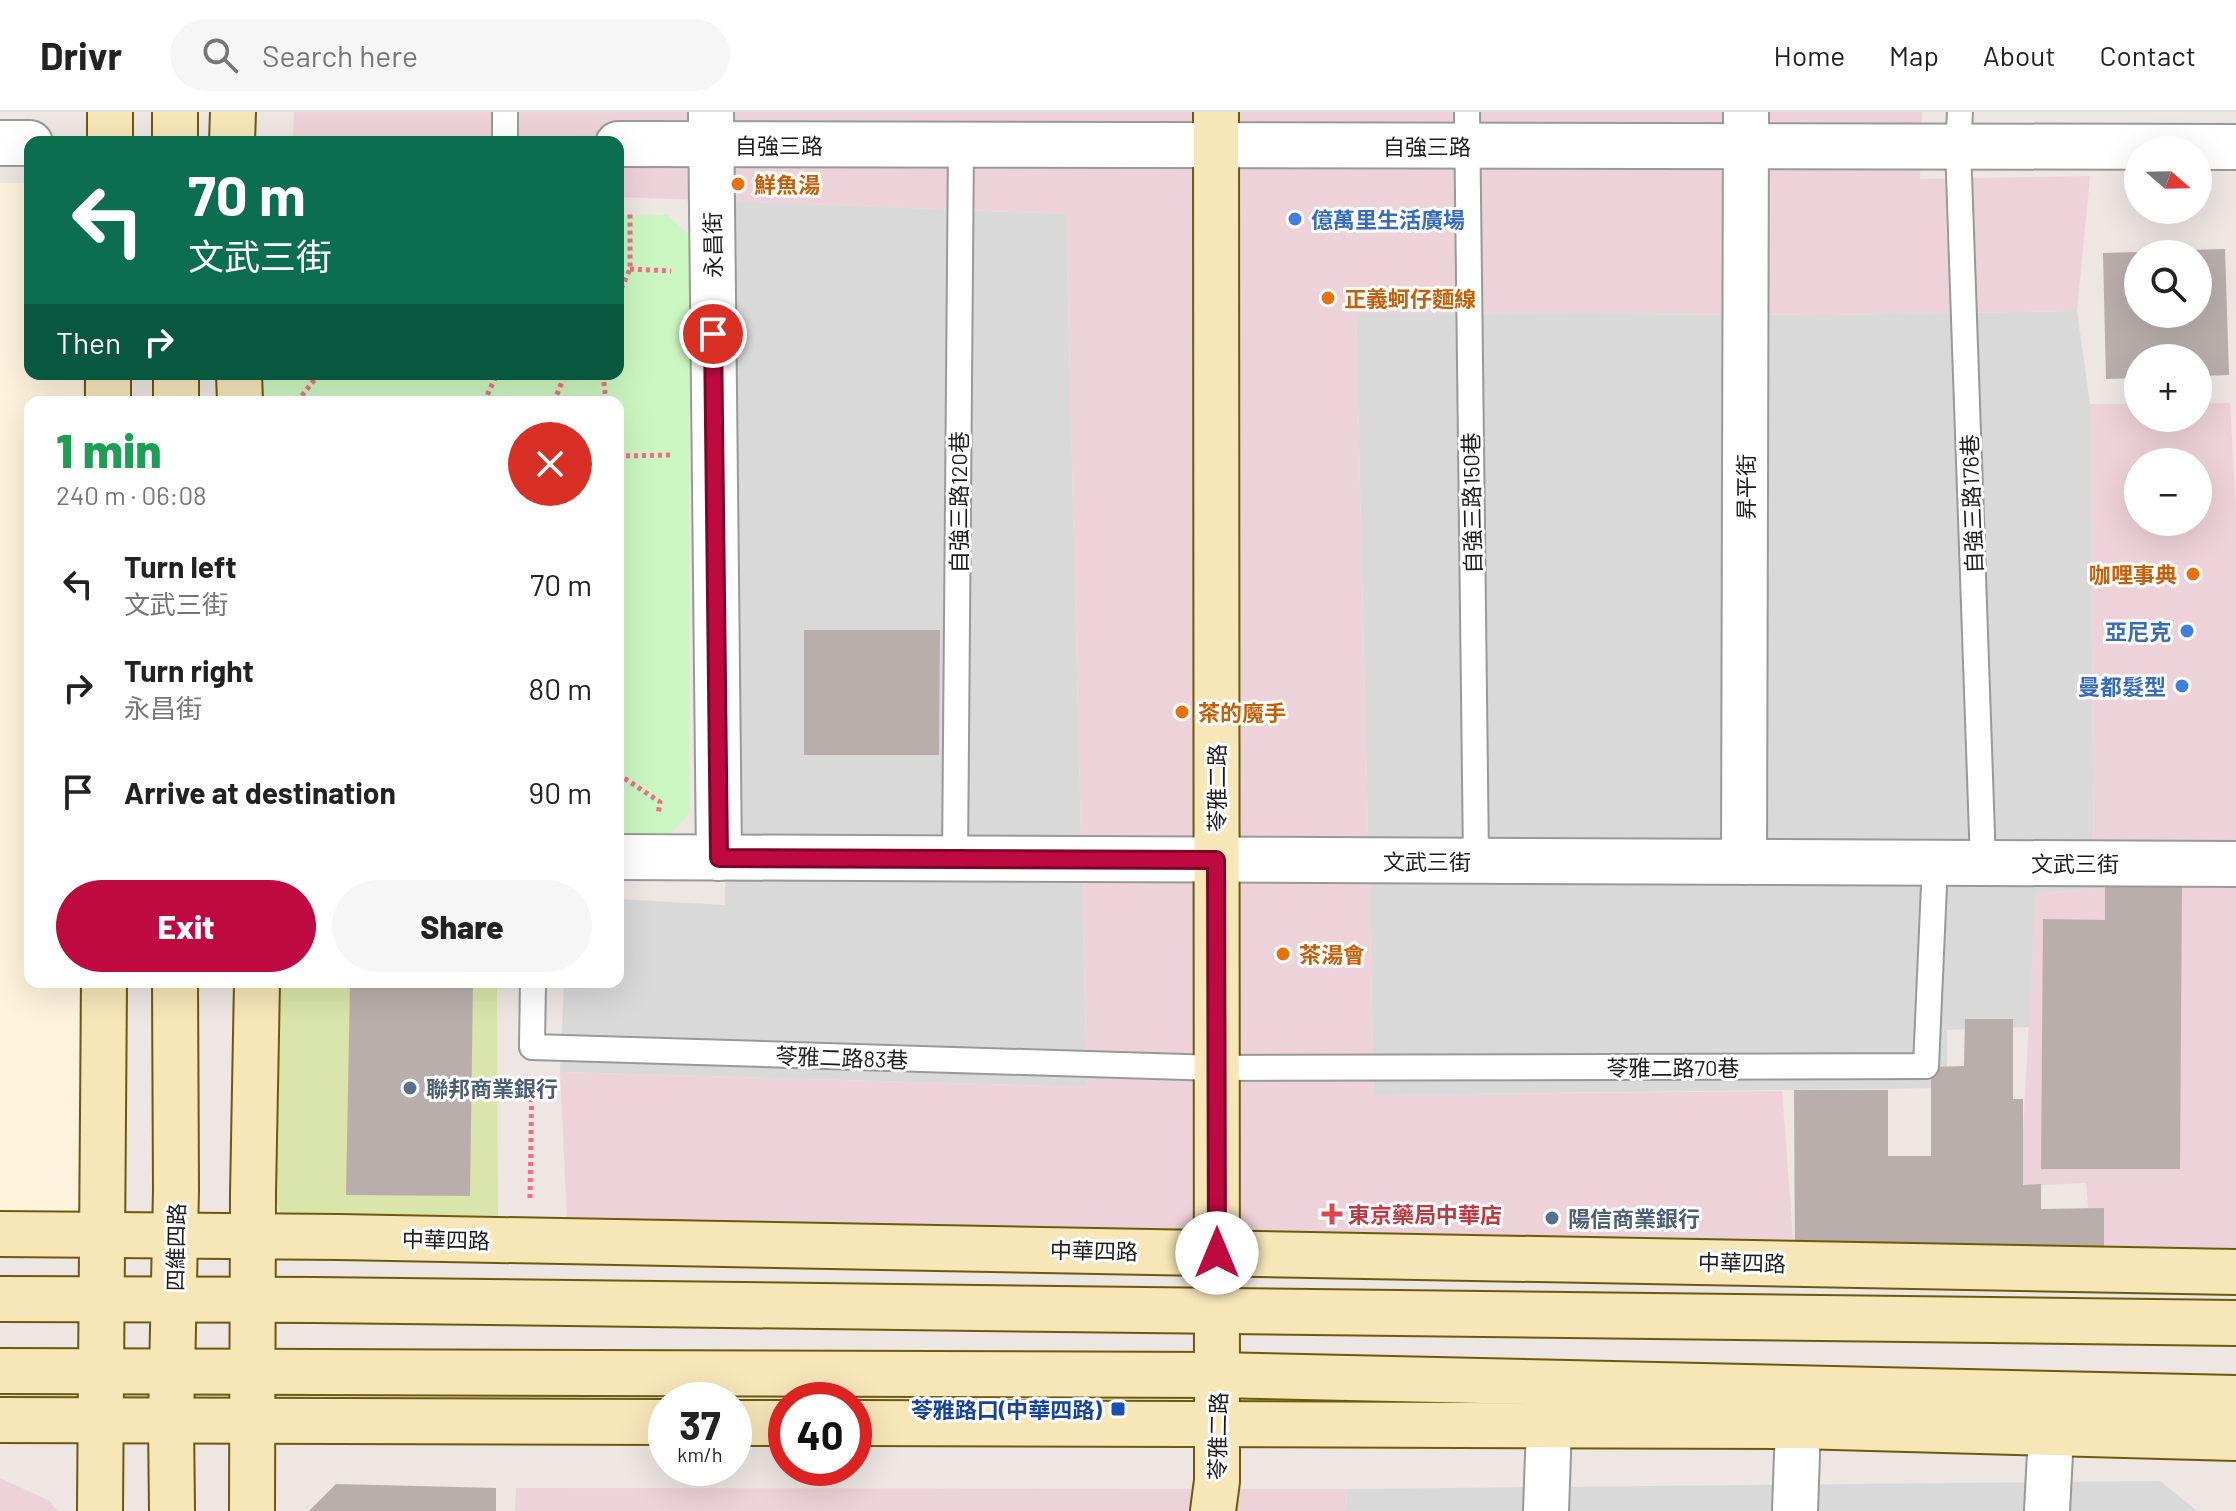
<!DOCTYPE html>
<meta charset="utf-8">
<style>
:root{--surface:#fff;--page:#f6f6f6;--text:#222;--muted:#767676;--line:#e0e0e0;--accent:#be0a40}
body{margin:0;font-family:Barlow,"Noto Sans TC",sans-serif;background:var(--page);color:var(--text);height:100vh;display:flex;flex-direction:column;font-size:30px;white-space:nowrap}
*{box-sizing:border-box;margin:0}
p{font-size:26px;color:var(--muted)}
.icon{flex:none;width:44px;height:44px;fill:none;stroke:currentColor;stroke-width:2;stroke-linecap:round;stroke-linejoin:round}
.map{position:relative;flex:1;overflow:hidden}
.sheet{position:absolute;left:24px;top:284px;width:600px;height:592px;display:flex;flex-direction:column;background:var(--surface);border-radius:16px;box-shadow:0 8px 32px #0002}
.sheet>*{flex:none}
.hud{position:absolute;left:24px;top:24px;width:600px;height:244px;border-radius:16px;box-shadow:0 8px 32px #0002;background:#0b6e4f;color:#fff;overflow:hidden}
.needle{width:52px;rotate:110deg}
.fabs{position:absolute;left:2124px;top:24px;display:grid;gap:16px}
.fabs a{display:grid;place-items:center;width:88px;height:88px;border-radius:50%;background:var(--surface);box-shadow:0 8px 32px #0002;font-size:40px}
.speed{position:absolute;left:648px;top:1270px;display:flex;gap:16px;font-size:40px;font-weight:700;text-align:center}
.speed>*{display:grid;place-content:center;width:104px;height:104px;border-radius:50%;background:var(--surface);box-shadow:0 8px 32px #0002;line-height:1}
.speed small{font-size:20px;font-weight:400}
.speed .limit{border:12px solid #d22;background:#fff;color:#111}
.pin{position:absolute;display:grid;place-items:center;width:68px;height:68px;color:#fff;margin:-34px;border:4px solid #fff;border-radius:50%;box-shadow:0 2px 8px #0007}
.me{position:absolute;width:88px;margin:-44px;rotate:0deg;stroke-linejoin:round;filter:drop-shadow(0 0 6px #0008)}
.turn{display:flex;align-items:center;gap:28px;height:168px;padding:0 32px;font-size:36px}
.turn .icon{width:104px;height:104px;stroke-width:2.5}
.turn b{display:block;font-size:56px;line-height:68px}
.then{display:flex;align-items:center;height:76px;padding:0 32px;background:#0003;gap:16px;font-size:30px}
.round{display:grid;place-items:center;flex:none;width:84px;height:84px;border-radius:42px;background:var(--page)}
.summary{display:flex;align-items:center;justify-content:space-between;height:136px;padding:0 32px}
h1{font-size:48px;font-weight:800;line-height:60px;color:#1e9e55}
.button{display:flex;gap:16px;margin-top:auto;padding:16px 32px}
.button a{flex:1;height:92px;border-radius:48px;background:var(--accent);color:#fff;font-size:32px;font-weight:800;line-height:92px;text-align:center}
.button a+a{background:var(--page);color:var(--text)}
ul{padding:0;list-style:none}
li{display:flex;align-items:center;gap:24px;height:104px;padding:0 32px}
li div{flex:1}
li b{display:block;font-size:30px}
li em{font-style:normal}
header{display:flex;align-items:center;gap:48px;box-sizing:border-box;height:112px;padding:0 40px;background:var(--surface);border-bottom:2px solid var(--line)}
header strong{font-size:38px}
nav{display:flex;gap:44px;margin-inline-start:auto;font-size:28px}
.search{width:560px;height:72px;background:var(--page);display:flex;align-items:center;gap:20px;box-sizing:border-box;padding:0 28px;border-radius:44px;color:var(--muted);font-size:30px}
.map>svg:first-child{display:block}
.residential{fill:#dad9da}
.commercial{fill:#eed2d9;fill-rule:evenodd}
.education{fill:#fdf3dc}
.grass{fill:#d9e5aa}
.park{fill:#ccf6c1}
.building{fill:#b9aeac}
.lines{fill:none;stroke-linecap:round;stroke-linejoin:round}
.lane-casing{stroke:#999;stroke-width:28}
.street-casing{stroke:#999;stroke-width:48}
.secondary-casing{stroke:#6d5a0a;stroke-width:48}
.path{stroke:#f26e88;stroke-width:5;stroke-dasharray:4 4;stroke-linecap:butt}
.lane{stroke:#fff;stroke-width:24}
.street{stroke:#fff;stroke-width:44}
.secondary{stroke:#f6e6b8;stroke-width:44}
.route-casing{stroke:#7c062a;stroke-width:20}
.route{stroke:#be0a40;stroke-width:14}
.food-dot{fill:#e8710a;stroke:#fff;stroke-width:3}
.shop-dot{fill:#3f7fe0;stroke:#fff;stroke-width:3}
.service-dot{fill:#5c6f8a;stroke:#fff;stroke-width:3}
.health-dot{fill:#e0444e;stroke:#fff;stroke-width:3}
.transit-dot{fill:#1a4fb4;stroke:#fff;stroke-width:3}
.labels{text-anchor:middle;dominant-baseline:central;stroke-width:6;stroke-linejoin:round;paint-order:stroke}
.street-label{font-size:22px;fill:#1c1c1c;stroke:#fff}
.food-label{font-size:22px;font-weight:bold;fill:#c56008;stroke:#fff;text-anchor:start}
.shop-label{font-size:22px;font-weight:bold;fill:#366cbe;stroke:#fff;text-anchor:end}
.service-label{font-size:22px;font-weight:bold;fill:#4e5e75;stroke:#fff;text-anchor:start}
.health-label{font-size:22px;font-weight:bold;fill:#be3a42;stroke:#fff;text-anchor:start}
.transit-label{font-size:22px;font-weight:bold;fill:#164399;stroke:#fff;text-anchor:end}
</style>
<header>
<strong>Drivr</strong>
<div class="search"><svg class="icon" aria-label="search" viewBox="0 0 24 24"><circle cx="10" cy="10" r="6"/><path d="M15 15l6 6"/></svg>Search here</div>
<nav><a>Home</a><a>Map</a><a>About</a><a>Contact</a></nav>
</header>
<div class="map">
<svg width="2236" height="1399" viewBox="0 0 2236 1399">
<rect width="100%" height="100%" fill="#ede6e2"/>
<g class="residential">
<path d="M728 89 1066 102 1087 975 560 960 564 870H618V787L725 793Z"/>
<path d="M2077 199 2090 292 2094 776 2036 782 2029 915 1947 918V976L1374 983 1356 201 1828 203Z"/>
<path d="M2160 1369 2197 1399H1346L1347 1377Z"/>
</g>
<g class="commercial">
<path d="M294 0H1922L1920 67 2090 64 2077 199 1828 203 1356 201 1374 983 1782 979 1794 1138 727 1113 567 1106 560 960 1087 975 1066 102 618 85V30H293Z"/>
<path d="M2198 291H2230L2236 399V1137H2092L2086 1071 2020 1074 2036 782 2094 776 2090 292H2138V306H2198ZM2138 350H2198V410H2138Z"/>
<path d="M0 1366 50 1389 57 1399H0Z"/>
<path d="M516 1376 1347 1377 1346 1399H515Z"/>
</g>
<path class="education" d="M0 71H30V262H82V290H30V870H79L78 1107 0 1106Z"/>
<path class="grass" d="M273 870H497L498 1116 300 1118 281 1102 271 1076Z"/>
<path class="park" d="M667 103 689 123V702L671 721H618V290H262L261 262H618V104Z"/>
<g class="building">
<path d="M2225 137 2229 263 2198 264V246H2138V266L2106 267 2103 141 2138 140V202H2198V142H2153V139Z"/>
<path d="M804 518H940L939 643H804Z"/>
<path d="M2105 770 2182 771 2180 1057H2041L2043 807 2105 808Z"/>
<path d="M350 870H473L470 1084 346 1083Z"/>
<path d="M1965 907H2013V987H2023V1073L2041 1072V1097L2104 1096V1149L1795 1150 1794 978H1888V1044H1931V955L1964 954Z"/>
<path d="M336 1372 496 1376V1399H309Z"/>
</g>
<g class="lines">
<g class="lane-casing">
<g id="lane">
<path d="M505 0V30"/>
<path d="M1467 0 1476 749"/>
<path d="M1960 0 1958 34 1983 751"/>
<path d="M955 747 961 33"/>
<path d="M533 870 532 935 1217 956 1926 954 1935 751"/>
</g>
</g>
<g class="street-casing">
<g id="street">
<path d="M711 0 719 746"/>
<path d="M0 31H30"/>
<path d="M618 32 2236 35"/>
<path d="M618 745 2236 752"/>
<path d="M1744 750 1746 0"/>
<path d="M1546 1399 1549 1314"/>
<path d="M1795 1399 1798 1314"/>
<path d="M2047 1399 2051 1322"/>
</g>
</g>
<g class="secondary-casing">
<g id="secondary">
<path d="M175 0V30"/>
<path d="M110 30V0"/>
<path d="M232 30 233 0"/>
<path d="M239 262 240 290"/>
<path d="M108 290V262"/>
<path d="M176 290V262"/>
<path d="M0 1122 339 1125 2236 1160"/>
<path d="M0 1187 315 1188 2236 1211"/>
<path d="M0 1259 1217 1263 2236 1286"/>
<path d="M0 1308 666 1310"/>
<path d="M734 1311H786"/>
<path d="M854 1311 1798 1314 2236 1326"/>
<path d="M100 1399 104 870"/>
<path d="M172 1399 171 1309 176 1078 175 870"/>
<path d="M252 1399 253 1082 257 870"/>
<path d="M1213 1399 1217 1369V1312L1216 0"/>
</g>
</g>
<g class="path">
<path d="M630 157 671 159"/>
<path d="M618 184 630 157V99"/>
<path d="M603 262 606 290"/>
<path d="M297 290 319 262"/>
<path d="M484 290 497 262"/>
<path d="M554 290 565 262"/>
<path d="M618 344 672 343"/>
<path d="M618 662 660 690 658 703"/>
<path d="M530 1086 532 964"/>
</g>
<use href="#lane" class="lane"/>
<use href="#street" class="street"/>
<use href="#secondary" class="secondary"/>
</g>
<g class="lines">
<g class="route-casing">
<path id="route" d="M713 222 719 746 1216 748 1217 1141"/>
</g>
<use href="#route" class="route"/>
</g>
<g class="food-dot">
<circle cx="738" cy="72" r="8"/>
<circle cx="1328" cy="186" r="8"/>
<circle cx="2193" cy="462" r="8"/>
<circle cx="1182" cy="600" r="8"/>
<circle cx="1283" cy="842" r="8"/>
</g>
<g class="shop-dot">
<circle cx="1295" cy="107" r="8"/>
<circle cx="2187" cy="519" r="8"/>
<circle cx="2182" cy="574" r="8"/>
</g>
<g class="service-dot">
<circle cx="410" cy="976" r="8"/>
<circle cx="1552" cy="1106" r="8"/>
</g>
<path class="health-dot" d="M1328 1090h8v8h8v8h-8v8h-8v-8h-8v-8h8z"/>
<rect class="transit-dot" x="1110" y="1289" width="16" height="16" rx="4"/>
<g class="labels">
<g class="street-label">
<text x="779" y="33">自強三路</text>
<text x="1427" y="34">自強三路</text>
<text transform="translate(712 133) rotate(-91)">永昌街</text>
<text transform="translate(1745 375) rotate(-90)">昇平街</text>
<text transform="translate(958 390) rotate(-90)">自強三路120巷</text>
<text transform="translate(1471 391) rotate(-91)">自強三路150巷</text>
<text transform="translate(1971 392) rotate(-92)">自強三路176巷</text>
<text transform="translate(1216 676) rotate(-90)">苓雅二路</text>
<text x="1427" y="749">文武三街</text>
<text x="2075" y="751">文武三街</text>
<text transform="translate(842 945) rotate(2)">苓雅二路83巷</text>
<text x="1673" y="955">苓雅二路70巷</text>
<text transform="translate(446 1127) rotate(1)">中華四路</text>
<text transform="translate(175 1135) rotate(-89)">四維四路</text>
<text transform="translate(1094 1138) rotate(1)">中華四路</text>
<text transform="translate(1742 1150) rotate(1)">中華四路</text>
<text transform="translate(1217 1324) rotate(-89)">苓雅二路</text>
</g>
<g class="food-label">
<text x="754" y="72">鮮魚湯</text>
<text x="1344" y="186">正義蚵仔麵線</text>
<text x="2177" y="462" text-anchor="end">咖哩事典</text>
<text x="1198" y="600">茶的魔手</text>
<text x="1299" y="842">茶湯會</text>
</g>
<g class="shop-label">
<text x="1311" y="107" text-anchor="start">億萬里生活廣場</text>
<text x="2171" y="519">亞尼克</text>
<text x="2166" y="574">曼都髮型</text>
</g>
<g class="service-label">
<text x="426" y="976">聯邦商業銀行</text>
<text x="1568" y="1106">陽信商業銀行</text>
</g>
<g class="health-label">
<text x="1348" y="1102">東京藥局中華店</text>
</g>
<g class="transit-label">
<text x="1102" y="1297">苓雅路口(中華四路)</text>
</g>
</g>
</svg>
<div class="fabs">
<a><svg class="needle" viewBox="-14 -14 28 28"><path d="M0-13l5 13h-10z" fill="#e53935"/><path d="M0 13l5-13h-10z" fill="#767676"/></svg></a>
<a><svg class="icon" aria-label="search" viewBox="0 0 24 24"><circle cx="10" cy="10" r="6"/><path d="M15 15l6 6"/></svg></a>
<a>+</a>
<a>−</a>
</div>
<div class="speed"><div>37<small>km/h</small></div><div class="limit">40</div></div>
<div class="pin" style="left:713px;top:222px;background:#d93025"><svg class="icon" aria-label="arrive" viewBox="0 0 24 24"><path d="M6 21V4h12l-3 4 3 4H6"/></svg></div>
<svg class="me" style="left:1217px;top:1141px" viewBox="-20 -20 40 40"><circle r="19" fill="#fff"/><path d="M0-13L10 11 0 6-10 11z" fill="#be0a40"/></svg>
<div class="hud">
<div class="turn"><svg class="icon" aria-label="left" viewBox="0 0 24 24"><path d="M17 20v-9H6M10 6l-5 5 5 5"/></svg><div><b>70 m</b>文武三街</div></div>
<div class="then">Then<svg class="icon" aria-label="right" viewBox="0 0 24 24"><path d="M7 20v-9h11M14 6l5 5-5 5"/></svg></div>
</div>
<section class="sheet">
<div class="summary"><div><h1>1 min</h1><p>240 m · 06:08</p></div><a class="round" style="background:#d93025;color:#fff"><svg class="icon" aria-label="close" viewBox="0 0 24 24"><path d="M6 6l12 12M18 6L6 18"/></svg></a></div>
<ul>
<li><svg class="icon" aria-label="left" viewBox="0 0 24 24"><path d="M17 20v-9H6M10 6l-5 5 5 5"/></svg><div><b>Turn left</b><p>文武三街</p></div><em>70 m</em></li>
<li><svg class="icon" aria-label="right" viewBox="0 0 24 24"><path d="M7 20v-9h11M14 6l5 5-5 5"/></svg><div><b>Turn right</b><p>永昌街</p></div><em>80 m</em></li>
<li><svg class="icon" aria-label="arrive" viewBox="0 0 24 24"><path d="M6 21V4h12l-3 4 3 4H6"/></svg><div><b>Arrive at destination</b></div><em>90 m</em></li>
</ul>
<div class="button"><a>Exit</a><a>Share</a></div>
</section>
</div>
